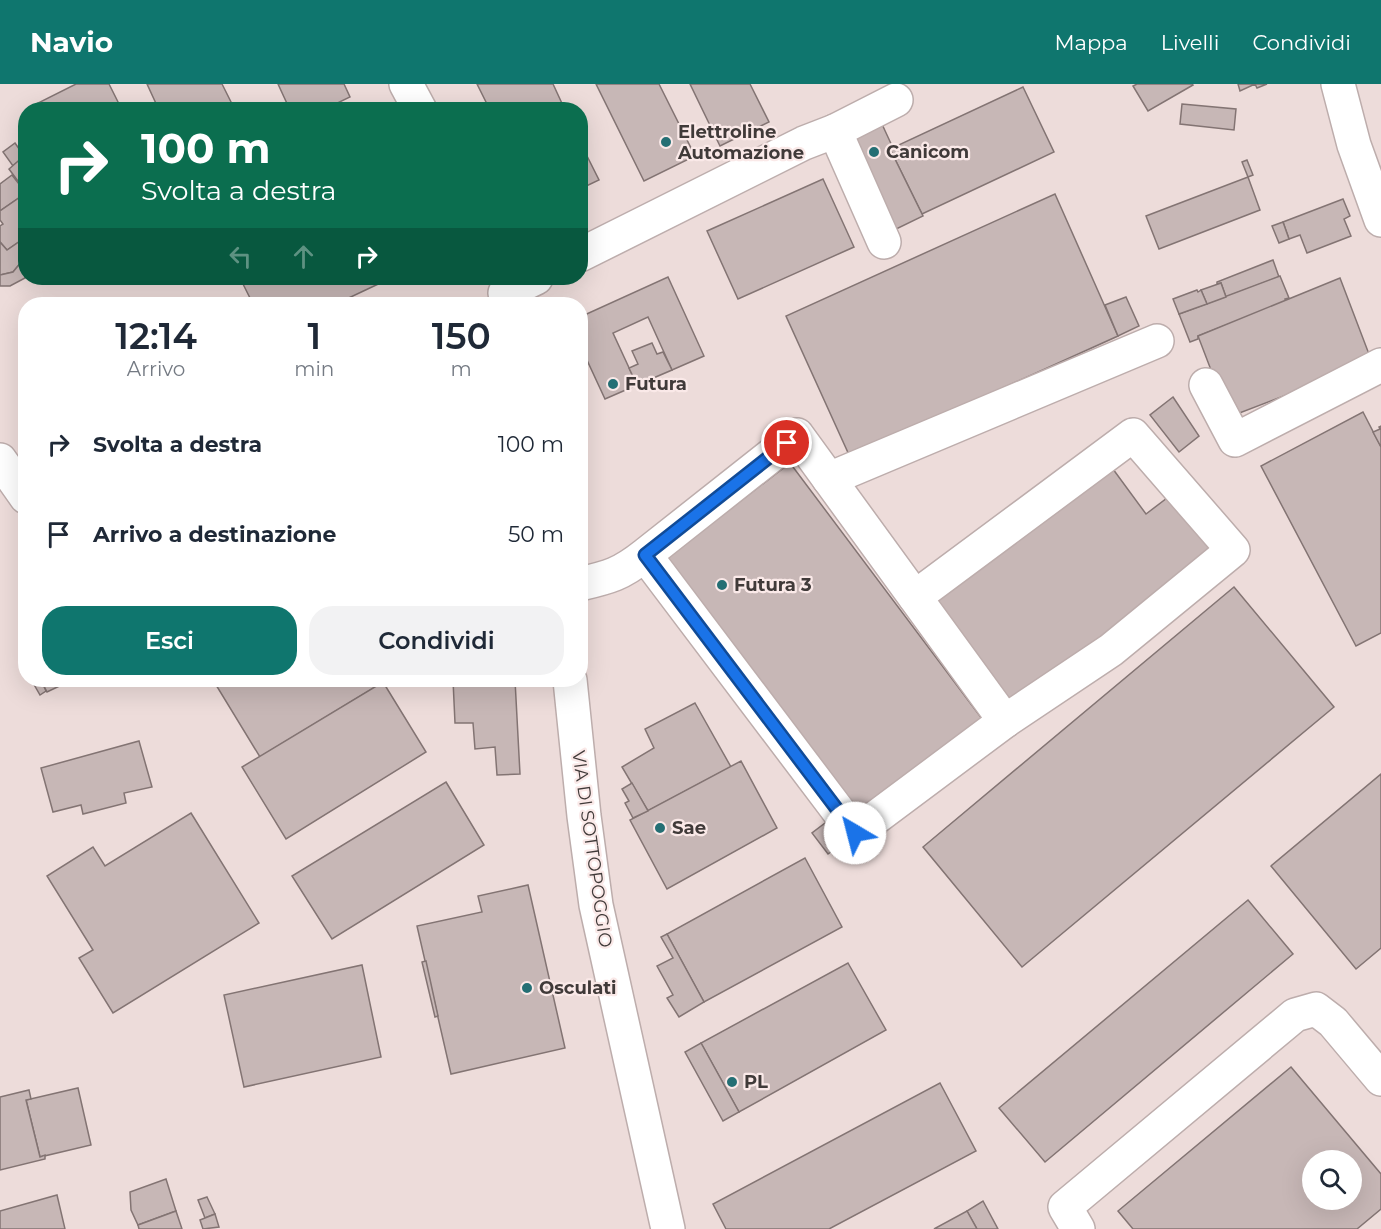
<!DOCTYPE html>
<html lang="it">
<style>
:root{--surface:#fff;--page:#f2f2f3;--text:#1f2937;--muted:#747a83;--accent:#0f766e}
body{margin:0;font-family:Montserrat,sans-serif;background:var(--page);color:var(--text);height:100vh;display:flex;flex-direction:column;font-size:22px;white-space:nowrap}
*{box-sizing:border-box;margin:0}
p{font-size:20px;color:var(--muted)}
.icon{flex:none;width:33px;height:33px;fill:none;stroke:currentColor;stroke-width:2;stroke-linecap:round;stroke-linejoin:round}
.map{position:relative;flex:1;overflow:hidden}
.details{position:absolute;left:18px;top:213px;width:570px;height:390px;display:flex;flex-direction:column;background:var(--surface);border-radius:24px;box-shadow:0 6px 24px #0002}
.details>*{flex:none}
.top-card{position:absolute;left:18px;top:18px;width:570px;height:183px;border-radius:24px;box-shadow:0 6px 24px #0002;background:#0b6e4f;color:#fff;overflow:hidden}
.fabs{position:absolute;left:1302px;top:1066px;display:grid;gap:12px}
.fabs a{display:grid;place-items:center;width:60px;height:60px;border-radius:50%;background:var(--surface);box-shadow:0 6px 24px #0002;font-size:30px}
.pin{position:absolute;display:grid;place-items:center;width:51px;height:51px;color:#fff;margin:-26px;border:3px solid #fff;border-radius:50%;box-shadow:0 2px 6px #0007}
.me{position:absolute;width:66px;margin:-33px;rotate:323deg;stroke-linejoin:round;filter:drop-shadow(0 0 4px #0008)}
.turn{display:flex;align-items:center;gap:21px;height:126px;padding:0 24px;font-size:27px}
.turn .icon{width:78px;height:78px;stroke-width:2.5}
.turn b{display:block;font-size:42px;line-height:51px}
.lanes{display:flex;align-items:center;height:57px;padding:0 24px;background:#0003;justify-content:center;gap:30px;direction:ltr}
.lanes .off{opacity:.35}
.eta{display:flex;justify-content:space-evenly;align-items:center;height:102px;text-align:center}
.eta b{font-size:36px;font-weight:600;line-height:42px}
.primary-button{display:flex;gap:12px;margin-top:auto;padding:12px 24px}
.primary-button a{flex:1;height:69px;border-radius:24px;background:var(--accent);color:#fff;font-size:24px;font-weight:600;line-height:69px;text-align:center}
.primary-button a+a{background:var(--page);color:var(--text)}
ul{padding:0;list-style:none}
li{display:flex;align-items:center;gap:18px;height:90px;padding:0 24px}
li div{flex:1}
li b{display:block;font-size:22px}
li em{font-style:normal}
header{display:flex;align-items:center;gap:36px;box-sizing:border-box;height:84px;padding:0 30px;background:var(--accent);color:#fff}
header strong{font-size:28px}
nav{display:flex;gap:33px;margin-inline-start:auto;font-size:21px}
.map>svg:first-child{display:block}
.building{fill:#c7b7b6;stroke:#837473;stroke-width:1.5;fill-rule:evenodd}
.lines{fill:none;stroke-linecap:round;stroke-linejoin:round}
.minor-casing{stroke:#bdadac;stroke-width:36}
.minor{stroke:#fff;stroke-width:33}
.route-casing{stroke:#114b97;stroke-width:15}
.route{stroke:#1a73e8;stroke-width:10}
.poi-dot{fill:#246f74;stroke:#fae9e8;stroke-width:2}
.labels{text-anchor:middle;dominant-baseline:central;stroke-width:4.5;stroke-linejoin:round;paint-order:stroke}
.poi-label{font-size:18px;font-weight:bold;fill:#403a39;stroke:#fae9e8;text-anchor:start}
.street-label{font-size:18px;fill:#403a39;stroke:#fae9e8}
</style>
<header>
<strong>Navio</strong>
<nav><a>Mappa</a><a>Livelli</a><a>Condividi</a></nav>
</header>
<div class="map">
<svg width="1381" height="1145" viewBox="0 0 1381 1145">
<rect width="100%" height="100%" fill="#eddcda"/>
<g class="building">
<path d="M76 0H109L122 26H41L38 19Z"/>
<path d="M147 0H222L235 26H159Z"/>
<path d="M278 0H344L350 13 323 26H290Z"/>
<path d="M477 0H553L565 26H490Z"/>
<path d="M596 0H659L695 72 644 97Z"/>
<path d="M690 0H750L769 38 720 62Z"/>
<path d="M1137 0H1192L1193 1 1148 27 1133 2Z"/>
<path d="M1238 0H1267L1257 4 1255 0 1240 7Z"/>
<path d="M1023 3 1054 68 922 130 890 65Z"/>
<path d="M1182 20 1236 25 1234 46 1180 40Z"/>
<path d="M881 38 893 64 890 65 923 132 888 149 844 55Z"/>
<path d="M580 58 599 96 580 105Z"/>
<path d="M15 59 24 72 13 82 3 68Z"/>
<path d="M24 72 26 74V108L9 85Z"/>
<path d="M1247 76 1253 91 1248 93 1242 78Z"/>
<path d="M12 91 26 109 0 127V100Z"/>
<path d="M1248 93 1260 126 1159 165 1146 132Z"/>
<path d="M823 95 854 163 738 215 707 147Z"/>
<path d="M26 109V145L22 148 26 153 7 166 0 158V142L3 140 0 136V127Z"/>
<path d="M1055 110 1118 252 850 373 786 232Z"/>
<path d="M1343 115 1350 132 1344 135 1351 152 1307 169 1300 151 1289 155 1283 138Z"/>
<path d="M1283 138 1289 155 1279 159 1272 142Z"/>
<path d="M26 153V178L22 177 13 188 0 191V158L7 166Z"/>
<path d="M1273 176 1279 193 1226 213 1221 199 1217 200V198Z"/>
<path d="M22 177 26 178 25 194 10 202H0V191L13 188Z"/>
<path d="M1280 192 1289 214 1285 215 1286 218 1198 252V255L1190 258 1179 230Z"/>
<path d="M668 193 704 272 672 286 648 233 613 249 637 301 605 315 580 261V233Z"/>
<path d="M240 194H391L336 220H253Z"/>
<path d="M1340 194 1372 278 1229 333 1198 252Z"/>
<path d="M1221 199 1226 213 1207 220 1201 206Z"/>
<path d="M1197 206 1198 208 1201 206 1207 220 1179 230 1173 215Z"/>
<path d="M1126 213 1139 242 1118 252 1105 221Z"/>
<path d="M652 259 657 270 663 268 672 286 637 301 629 284 638 280 632 267Z"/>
<path d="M1173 313 1199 352 1179 368 1150 331Z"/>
<path d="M1363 328 1381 363V549L1356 562 1261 382Z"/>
<path d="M1381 342V363L1373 348 1380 345 1379 343Z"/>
<path d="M790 379 983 636 859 731 666 474Z"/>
<path d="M1110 381 1146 430 1171 411 1215 469 1014 621 933 515Z"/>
<path d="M1234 503 1334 623 1022 883 923 763Z"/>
<path d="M34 596H41L46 607 40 611 32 597Z"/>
<path d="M41 596H72L47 608Z"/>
<path d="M213 596H387L260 673Z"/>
<path d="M453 596H515L520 690 497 691 495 663 475 665 473 639H455Z"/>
<path d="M383 598 426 668 286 755 242 683Z"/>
<path d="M695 619 731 683 648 727 622 683 654 664 645 645Z"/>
<path d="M139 657 152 703 124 709 126 719 83 730 81 721 53 728 41 684Z"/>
<path d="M741 677 777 744 667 805 630 736Z"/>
<path d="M1381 690V864L1356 885 1271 782Z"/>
<path d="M446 698 484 761 332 855 292 792Z"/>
<path d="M632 699 648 727 633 734 625 719 629 717 622 705Z"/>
<path d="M191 729 259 839 113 929 79 874 93 866 47 792 93 763 105 782Z"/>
<path d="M829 736 845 757 828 770 812 749Z"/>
<path d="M805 774 842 843 704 918 667 850Z"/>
<path d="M528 801 565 964 451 990 417 842 482 828 478 812Z"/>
<path d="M1248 816 1293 870 1045 1078 999 1024Z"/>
<path d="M667 850 704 918 679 933 667 914 673 911 657 882 673 874 661 853Z"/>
<path d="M426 877 438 932 435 933 422 878Z"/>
<path d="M848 879 886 946 739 1028 701 959Z"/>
<path d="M362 881 381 973 244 1003 224 911Z"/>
<path d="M701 959 739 1028 723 1037 685 968Z"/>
<path d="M1291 983 1381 1090V1125L1357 1145H1133L1118 1127ZM1312 1077H1352V1116H1312Z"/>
<path d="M940 999 976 1067 829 1145H726L713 1120Z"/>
<path d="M78 1004 91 1061 40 1073 26 1016Z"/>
<path d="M29 1006 31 1015 26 1016 40 1073 45 1071V1075L0 1086V1013Z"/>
<path d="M166 1095 176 1127 138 1141 131 1126 130 1108Z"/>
<path d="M57 1111 65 1145H0V1127Z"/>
<path d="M207 1113 215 1130 205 1134 198 1116Z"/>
<path d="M983 1117 998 1145H977L967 1127Z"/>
<path d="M176 1127 182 1145H139L138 1141Z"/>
<path d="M967 1127 977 1145H934Z"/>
<path d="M215 1130 219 1143 203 1145 200 1136Z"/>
</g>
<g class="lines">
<g class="minor-casing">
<g id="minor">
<path d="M406 0 420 26"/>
<path d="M1338 0 1354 61 1381 136"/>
<path d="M835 47 896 16"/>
<path d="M580 171 804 59 835 47 884 158"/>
<path d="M505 209 536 194"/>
<path d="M1206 301 1235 356 1381 281"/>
<path d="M0 376 26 413"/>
<path d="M829 395 1157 257"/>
<path d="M580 500C610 493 621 490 645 471L797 351 1005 637 855 749 645 471"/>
<path d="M915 513 1133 351 1233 466 1111 566 1005 637"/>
<path d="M570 596 584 732 596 821 668 1145"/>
<path d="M1078 1145 1065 1123 1295 931 1316 925 1333 938 1381 995"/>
</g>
</g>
<use href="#minor" class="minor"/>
</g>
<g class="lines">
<g class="route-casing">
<path id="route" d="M787 359 645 471 855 749"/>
</g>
<use href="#route" class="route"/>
</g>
<g class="poi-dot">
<circle cx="666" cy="58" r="6"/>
<circle cx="874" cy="68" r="6"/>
<circle cx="613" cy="300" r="6"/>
<circle cx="722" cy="501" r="6"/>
<circle cx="660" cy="744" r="6"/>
<circle cx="527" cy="904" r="6"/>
<circle cx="732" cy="998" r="6"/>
</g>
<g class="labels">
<g class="poi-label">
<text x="678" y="48">Elettroline<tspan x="678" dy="21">Automazione</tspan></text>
<text x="886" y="68">Canicom</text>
<text x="625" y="300">Futura</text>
<text x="734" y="501">Futura 3</text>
<text x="672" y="744">Sae</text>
<text x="539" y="904">Osculati</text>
<text x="744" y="998">PL</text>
</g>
<g class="street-label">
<text transform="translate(592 765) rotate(82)">VIA DI SOTTOPOGGIO</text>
</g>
</g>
</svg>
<div class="fabs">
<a><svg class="icon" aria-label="search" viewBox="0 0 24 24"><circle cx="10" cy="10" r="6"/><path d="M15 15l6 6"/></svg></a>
</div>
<div class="pin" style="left:787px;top:359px;background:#d93025"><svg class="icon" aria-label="arrive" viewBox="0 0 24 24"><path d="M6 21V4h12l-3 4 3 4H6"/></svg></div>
<svg class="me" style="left:855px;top:749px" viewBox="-20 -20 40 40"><circle r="19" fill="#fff"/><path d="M0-13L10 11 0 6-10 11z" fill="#1a73e8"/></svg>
<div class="top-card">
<div class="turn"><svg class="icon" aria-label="right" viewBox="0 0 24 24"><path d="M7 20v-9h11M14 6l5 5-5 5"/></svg><div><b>100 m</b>Svolta a destra</div></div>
<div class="lanes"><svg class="icon off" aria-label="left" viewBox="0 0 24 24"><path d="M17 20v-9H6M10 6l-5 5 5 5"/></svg><svg class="icon off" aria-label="ahead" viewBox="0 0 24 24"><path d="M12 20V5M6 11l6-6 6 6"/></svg><svg class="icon" aria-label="right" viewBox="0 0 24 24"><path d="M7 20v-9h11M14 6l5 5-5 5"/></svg></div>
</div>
<section class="details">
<div class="eta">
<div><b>12:14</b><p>Arrivo</p></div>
<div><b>1</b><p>min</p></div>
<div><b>150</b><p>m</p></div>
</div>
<ul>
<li><svg class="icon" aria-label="right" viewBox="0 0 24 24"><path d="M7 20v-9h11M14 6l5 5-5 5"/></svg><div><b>Svolta a destra</b></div><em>100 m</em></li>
<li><svg class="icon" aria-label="arrive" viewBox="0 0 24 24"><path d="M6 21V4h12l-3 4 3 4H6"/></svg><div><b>Arrivo a destinazione</b></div><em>50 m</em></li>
</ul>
<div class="primary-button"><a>Esci</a><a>Condividi</a></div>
</section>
</div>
